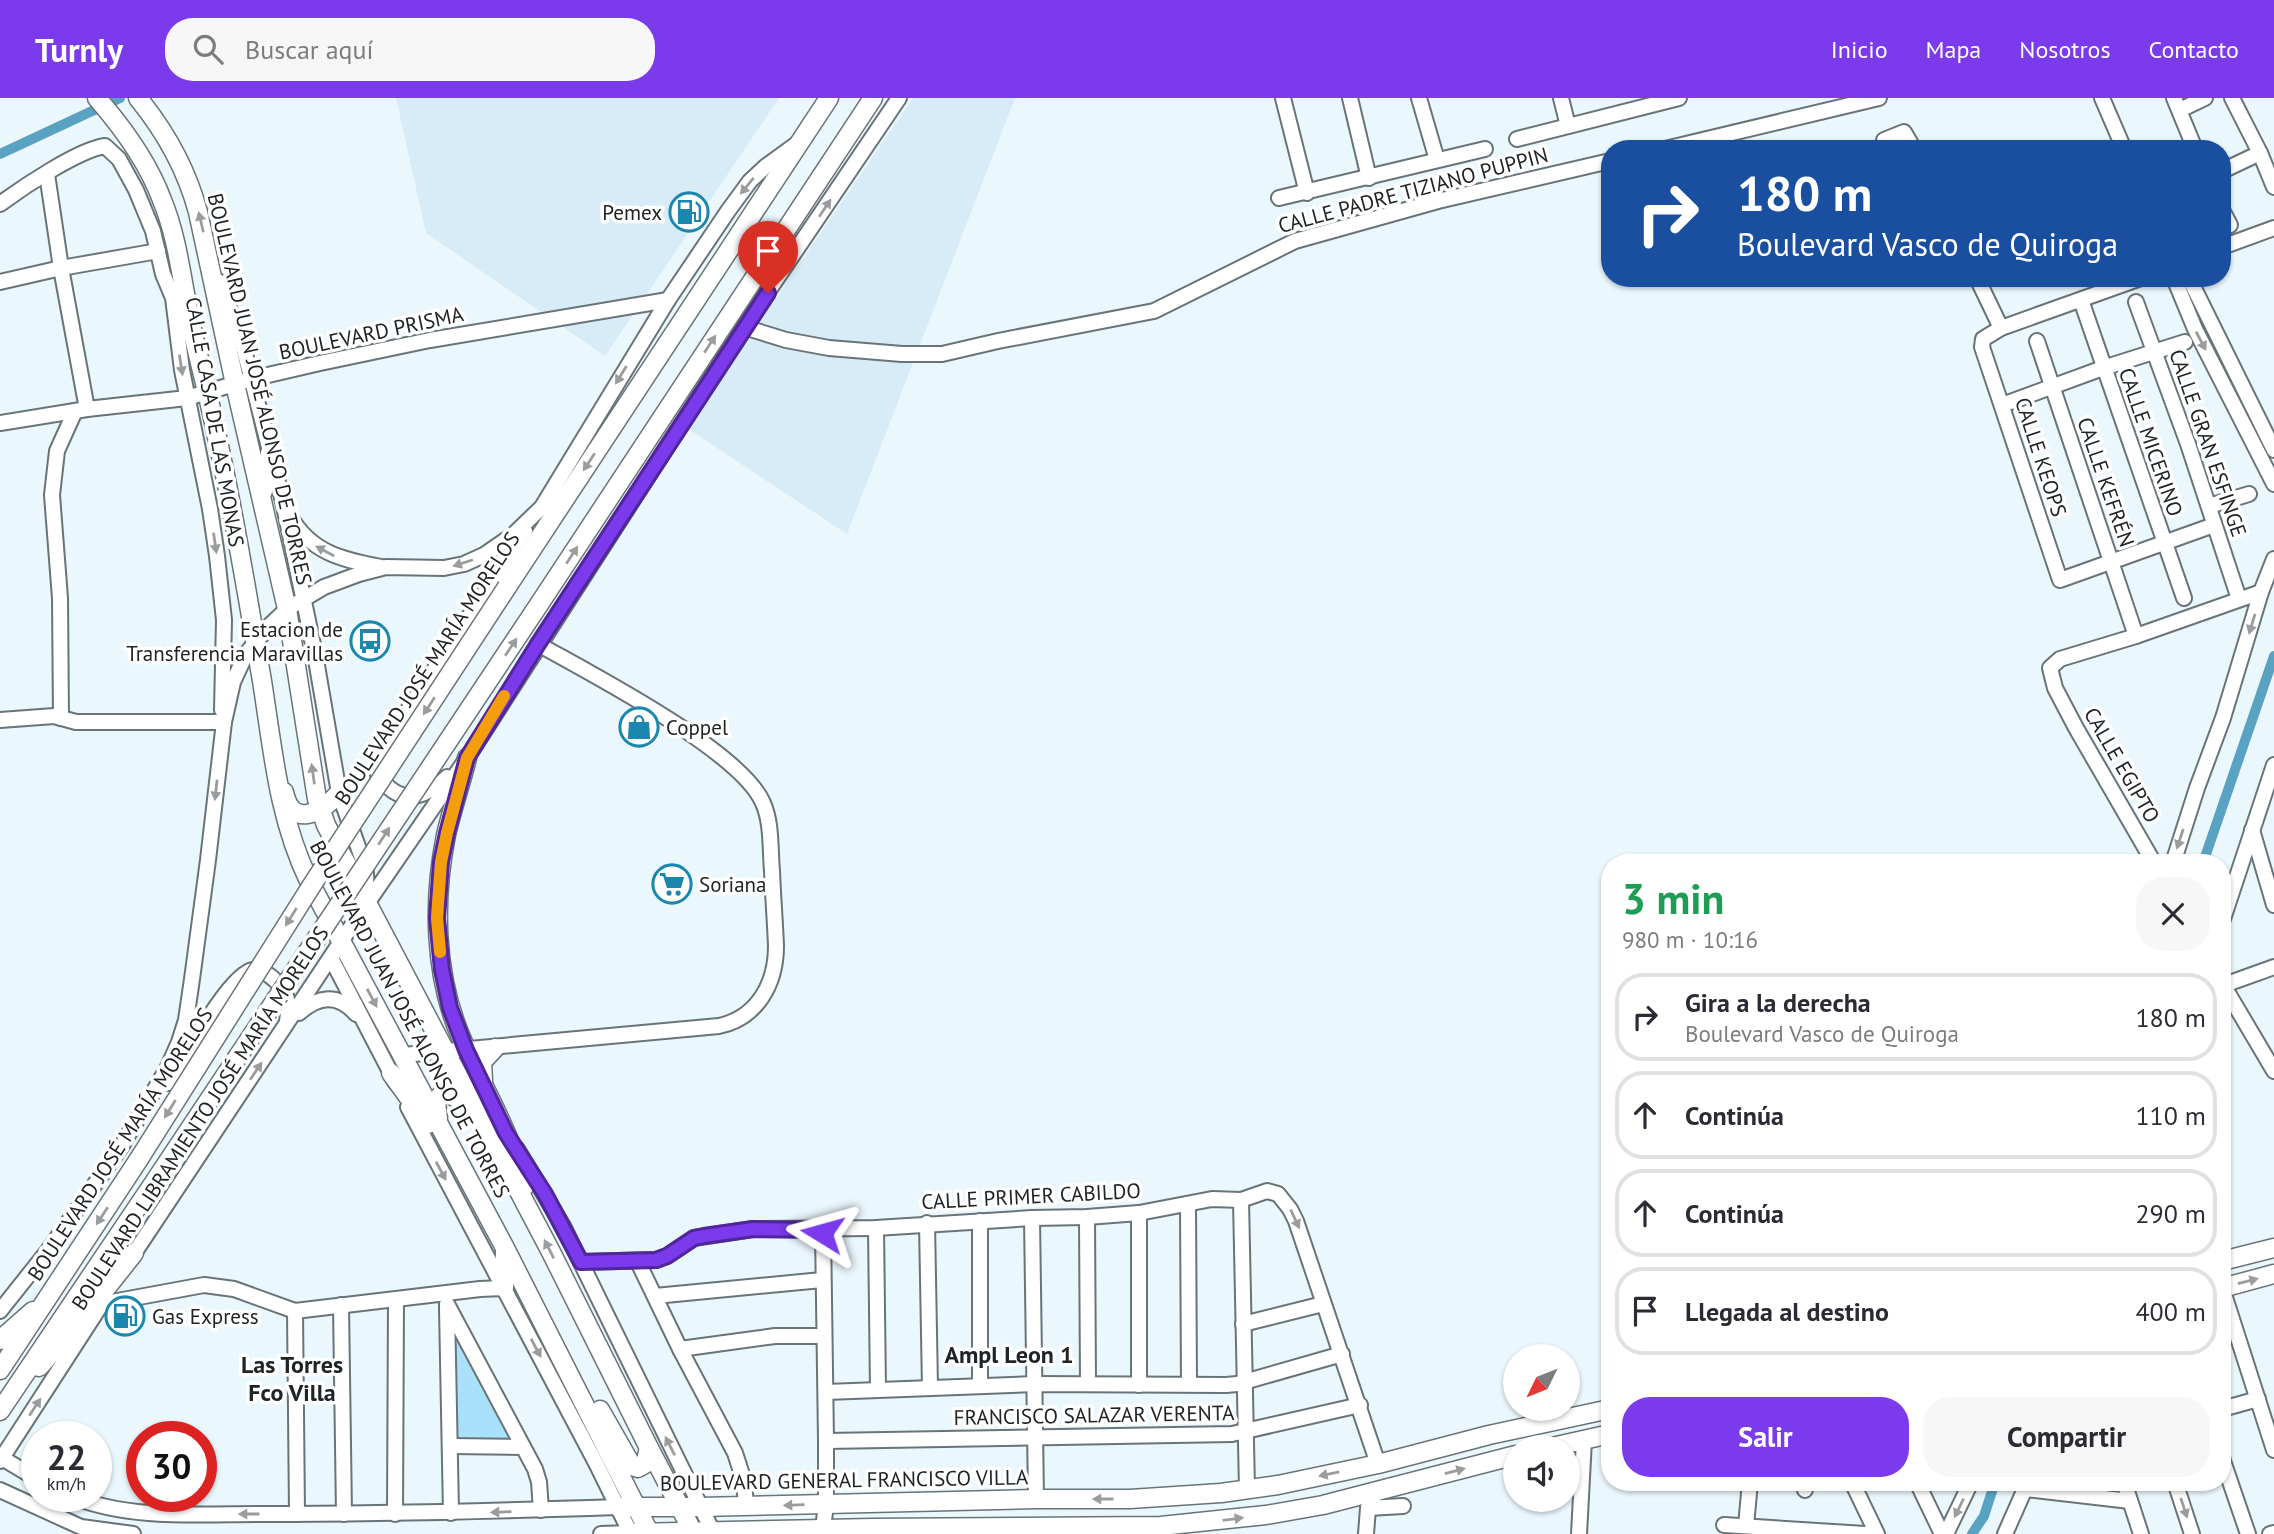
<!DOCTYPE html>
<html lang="es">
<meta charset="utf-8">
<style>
:root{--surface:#fff;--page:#f7f7f7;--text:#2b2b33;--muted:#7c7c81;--line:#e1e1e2;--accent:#7c3aed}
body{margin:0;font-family:"PT Sans",sans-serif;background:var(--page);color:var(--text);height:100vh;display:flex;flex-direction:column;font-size:26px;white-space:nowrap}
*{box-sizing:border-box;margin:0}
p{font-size:23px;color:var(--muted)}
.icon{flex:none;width:38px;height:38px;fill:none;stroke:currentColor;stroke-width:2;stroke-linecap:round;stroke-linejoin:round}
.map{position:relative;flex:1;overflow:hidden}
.sheet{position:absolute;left:1601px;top:756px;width:630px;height:637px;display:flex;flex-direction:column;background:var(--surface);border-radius:28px;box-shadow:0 2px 5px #0004}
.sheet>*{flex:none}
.top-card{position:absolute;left:1601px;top:42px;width:630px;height:147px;border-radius:28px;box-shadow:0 2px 5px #0004;background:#1a4fa0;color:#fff;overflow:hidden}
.needle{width:46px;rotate:227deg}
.tools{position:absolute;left:1503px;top:1246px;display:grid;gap:14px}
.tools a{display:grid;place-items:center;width:77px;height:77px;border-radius:50%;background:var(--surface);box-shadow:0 2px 5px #0004;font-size:35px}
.speed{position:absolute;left:21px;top:1323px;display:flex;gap:14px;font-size:35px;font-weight:700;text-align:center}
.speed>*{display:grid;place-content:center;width:91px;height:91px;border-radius:50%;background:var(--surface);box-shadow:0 2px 5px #0004;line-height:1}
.speed small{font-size:18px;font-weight:400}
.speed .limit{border:10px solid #d22;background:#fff;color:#111}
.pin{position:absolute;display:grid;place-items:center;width:60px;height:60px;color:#fff;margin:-72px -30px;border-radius:50% 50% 50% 0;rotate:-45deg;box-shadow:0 0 7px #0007}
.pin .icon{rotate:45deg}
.me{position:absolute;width:77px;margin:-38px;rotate:278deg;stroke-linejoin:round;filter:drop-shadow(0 0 5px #0008)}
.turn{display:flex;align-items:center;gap:24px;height:147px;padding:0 21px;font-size:32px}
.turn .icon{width:91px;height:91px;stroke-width:2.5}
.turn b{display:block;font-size:49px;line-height:60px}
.round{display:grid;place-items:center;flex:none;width:74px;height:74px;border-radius:28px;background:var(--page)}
.summary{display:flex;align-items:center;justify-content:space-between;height:119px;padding:0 21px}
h1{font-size:42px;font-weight:600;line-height:52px;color:#1e9e55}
.primary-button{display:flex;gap:14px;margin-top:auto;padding:14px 21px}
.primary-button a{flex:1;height:80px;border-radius:28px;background:var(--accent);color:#fff;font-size:28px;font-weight:600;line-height:80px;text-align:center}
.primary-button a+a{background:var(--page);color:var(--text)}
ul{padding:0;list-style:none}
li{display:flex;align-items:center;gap:21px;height:88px;margin:0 14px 10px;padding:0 7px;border:4px solid var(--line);border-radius:28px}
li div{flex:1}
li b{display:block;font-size:26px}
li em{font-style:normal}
header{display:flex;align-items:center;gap:42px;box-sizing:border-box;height:98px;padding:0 35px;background:var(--accent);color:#fff}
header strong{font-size:33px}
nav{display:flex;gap:38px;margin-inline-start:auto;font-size:24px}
.search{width:490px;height:63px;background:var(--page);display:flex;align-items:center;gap:18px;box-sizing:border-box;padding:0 24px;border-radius:28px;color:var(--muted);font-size:26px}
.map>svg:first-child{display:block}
.built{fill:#d7ecf6}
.green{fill:#a9e0fa}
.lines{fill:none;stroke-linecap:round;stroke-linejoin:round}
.canal{stroke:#59a2c2;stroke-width:10}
.minor-casing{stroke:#697479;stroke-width:18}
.major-casing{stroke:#697479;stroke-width:21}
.minor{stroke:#fff;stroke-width:14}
.major{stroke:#fff;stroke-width:18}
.major-bridge-casing{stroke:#697479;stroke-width:21;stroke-linecap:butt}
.major-bridge{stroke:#fff;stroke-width:18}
.oneway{fill:#9b9c9d}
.route-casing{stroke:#51269a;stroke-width:18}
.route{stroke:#7c3aed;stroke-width:12}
.slow{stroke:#f59e0b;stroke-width:12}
.labels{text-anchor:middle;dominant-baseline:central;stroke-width:7;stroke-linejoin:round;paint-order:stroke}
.street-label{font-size:21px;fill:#202426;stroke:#fff}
.poi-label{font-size:21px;fill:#202426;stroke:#fff;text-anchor:start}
.quarter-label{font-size:24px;font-weight:bold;fill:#202426;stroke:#fff}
</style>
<header>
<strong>Turnly</strong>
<div class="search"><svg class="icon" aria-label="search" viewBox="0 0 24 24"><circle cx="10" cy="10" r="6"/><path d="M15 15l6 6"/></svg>Buscar aquí</div>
<nav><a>Inicio</a><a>Mapa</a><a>Nosotros</a><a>Contacto</a></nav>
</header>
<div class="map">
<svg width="2274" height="1436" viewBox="0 0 2274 1436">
<rect width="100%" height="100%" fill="#eaf7fd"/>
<g class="built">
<path d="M396 0H779L605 258 426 135Z"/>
<path d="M913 0H1015L847 436 687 330Z"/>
</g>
<path class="green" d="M454 1232 516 1344 455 1341Z"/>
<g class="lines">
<g class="canal">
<path d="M0 56 120 0"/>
<path d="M2203 765 2274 558"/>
<path d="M1972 1436 1984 1418 1995 1384"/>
</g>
<g class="minor-casing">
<g id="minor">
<path d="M1283 0 1307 95"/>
<path d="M1350 0 1369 80"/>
<path d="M1419 0 1437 62"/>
<path d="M1561 0 1568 28"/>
<path d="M2102 0 2124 51"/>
<path d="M2174 0 2195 51"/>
<path d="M2232 0 2260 55 2274 89"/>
<path d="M2180 12 2205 0"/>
<path d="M1517 41 1679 0"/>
<path d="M1884 42 1904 34 1914 51"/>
<path d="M1665 51 1879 0"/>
<path d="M2222 73 2260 55"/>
<path d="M47 76 61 170 87 311"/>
<path d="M1279 100 1485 51"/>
<path d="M0 106C23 89 78 52 105 48L119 61 136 92 153 133 163 176 173 200 182 272 210 411 217 458 224 522 222 612"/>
<path d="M2222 112 2230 127"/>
<path d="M2222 149 2274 130"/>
<path d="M1977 180 2001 230"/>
<path d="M2141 180 2001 230 1983 241 1982 249 2060 482 2214 427"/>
<path d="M2174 180 2195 231 2274 386"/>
<path d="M2189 180 2274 352"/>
<path d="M218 183 240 236 284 408 315 556 339 695 362 760 366 775 367 805"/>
<path d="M0 184 61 170 158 153"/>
<path d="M2081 202 2184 500"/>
<path d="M2136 204 2188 346 2239 501"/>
<path d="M744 229 786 242 829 250 902 256H942L998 243 1154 213 1295 143 1438 103 1610 63"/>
<path d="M2037 243 2136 538"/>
<path d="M2002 307 2103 270 2185 244"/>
<path d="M0 325 87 311 187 300 251 281 320 265 430 242 668 202"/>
<path d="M2209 408 2249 396"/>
<path d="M290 418C310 454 342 462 381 469"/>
<path d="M61 620 60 500 52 397 57 353 75 313"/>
<path d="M0 622 54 618 76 624H224"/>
<path d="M447 679C423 702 399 708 378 677V658L525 433"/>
<path d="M2252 732 2274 807"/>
<path d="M2154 765 2076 630 2055 590 2050 570 2060 561 2136 538 2261 494"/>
<path d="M2173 765 2197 690 2223 620 2261 494 2274 461"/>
<path d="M2222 824 2274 667"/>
<path d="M331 860 396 985"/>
<path d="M2222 885 2274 973"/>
<path d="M2224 887 2274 869"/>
<path d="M299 915C318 898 338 895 356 916"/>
<path d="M403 957 719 928C757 920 776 886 776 848 775 823 773 798 772 773 770 751 772 725 763 705 741 653 591 576 538 546"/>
<path d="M169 985C183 963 230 875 253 872 262 871 271 878 277 884 289 895 289 909 287 924"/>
<path d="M408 1009 596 1365 631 1436"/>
<path d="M517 1051 563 1128 714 1436"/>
<path d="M1241 1102 1247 1392"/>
<path d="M1188 1106 1189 1286"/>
<path d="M1139 1115V1287"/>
<path d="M1087 1119 1088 1286"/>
<path d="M1032 1120 1036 1401"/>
<path d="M927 1125 930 1290"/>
<path d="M876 1130 878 1292"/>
<path d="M823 1131 826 1343V1406L823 1431"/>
<path d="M129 1163 342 842 467 660 744 229 899 0"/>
<path d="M581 1164 656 1162 667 1158 694 1140 753 1131 876 1130 1032 1120 1087 1119 1139 1115 1212 1101 1241 1102 1267 1093 1278 1096 1290 1111 1296 1123 1378 1366"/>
<path d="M638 1164 680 1251 735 1355 744 1383 746 1408"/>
<path d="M2222 1190 2274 1352"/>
<path d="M655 1198 822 1182"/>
<path d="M101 1206 204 1187 234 1191 295 1213 480 1191 504 1190"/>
<path d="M447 1206 535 1371 539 1384 541 1412"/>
<path d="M341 1207 344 1416"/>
<path d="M447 1210 451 1415"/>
<path d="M0 1213 50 1150 121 1049 168 969 179 944 186 922 192 881 208 762 224 624 233 584 246 556 269 528 287 511 324 489 359 476 386 469 444 470 464 466 484 457 513 437 542 409 668 202 728 113 750 83 765 69 798 45"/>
<path d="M295 1213 297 1416"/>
<path d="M1243 1226 1323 1206"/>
<path d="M680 1251 775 1238H823"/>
<path d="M980 1288V1123"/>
<path d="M826 1294 1035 1286 1226 1287 1237 1286 1342 1256"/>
<path d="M2222 1311 2258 1301"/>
<path d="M826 1343 1232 1336 1360 1307"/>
<path d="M450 1348 523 1349"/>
<path d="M2 1360 37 1381"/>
<path d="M2222 1360 2248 1436"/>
<path d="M0 1363 99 1210"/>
<path d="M1852 1384 1877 1436"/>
<path d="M1917 1384 1942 1436"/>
<path d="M2124 1384 2141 1436"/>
<path d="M2175 1384 2192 1436"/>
<path d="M2025 1391 2130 1403"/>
<path d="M0 1392 81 1429 133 1436"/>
<path d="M1805 1392 1806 1384"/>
<path d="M71 1398C129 1422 199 1416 261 1416 380 1416 499 1413 618 1409"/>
<path d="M1368 1410 1403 1408"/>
<path d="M395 1416 396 1202"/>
<path d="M1724 1427 1865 1436"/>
<path d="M1746 1428 1750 1384"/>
<path d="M601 1436 630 1435"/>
<path d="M1366 1436 1368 1410 1376 1394"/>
<path d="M1579 1436 1584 1342"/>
<path d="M1946 1436 1971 1384"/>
<path d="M2005 1436 2028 1384"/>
<path d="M2270 1436 2274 1435"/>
</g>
</g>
<g class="major-casing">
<g id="major">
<path d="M97 0C124 31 148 64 162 102 179 143 182 188 192 231 200 267 210 303 217 339 235 419 248 502 262 583 273 652 278 719 309 783L505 1150 650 1436"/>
<path d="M138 0C165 33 187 73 198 114L235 286 287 511 317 701 326 727 551 1154 649 1350 694 1436"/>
<path d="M263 393 270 355"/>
<path d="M507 489 829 0"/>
<path d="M534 514 873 0"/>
<path d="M467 660C461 685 452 711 446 737 433 802 434 875 460 937 481 988 512 1035 524 1089"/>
<path d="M284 694C292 732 322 714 339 695"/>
<path d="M391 975 428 1026"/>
<path d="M483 983 482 964 495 950"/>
<path d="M438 1020 436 1005 440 998 448 995 458 1001 469 1016"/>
<path d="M2222 1163 2274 1150"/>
<path d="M504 1190 505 1154"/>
<path d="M2222 1190 2274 1176"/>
<path d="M0 1242 33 1213"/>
<path d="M39 1269 77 1227 134 1155"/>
<path d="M0 1272 139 1061"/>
<path d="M600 1312 632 1368 638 1370 645 1366 649 1350"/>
<path d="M0 1313 157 1080"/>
<path d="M1552 1349 1610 1336"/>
<path d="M618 1409H701L1036 1401H1130L1221 1395 1278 1387 1378 1366 1489 1337 1610 1311"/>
<path d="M630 1435 873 1430 1161 1428 1266 1417 1323 1407 1516 1357"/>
</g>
</g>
<use href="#minor" class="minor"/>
<use href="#major" class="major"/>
<g class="major-bridge-casing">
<g id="major-bridge">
<path d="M139 1061 312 787 507 489"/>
<path d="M157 1080 534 514"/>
</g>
</g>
<use href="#major-bridge" class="major-bridge"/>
</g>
<defs><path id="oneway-solid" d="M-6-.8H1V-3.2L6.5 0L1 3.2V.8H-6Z" transform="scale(1.75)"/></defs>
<g class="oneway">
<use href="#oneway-solid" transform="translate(747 88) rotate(129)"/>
<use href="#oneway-solid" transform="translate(825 110) rotate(-56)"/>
<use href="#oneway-solid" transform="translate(201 124) rotate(-103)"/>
<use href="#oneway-solid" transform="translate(2201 243) rotate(62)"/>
<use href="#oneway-solid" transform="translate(710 246) rotate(-57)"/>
<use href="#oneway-solid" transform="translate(181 267) rotate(81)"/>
<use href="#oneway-solid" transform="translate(621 277) rotate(122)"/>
<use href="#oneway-solid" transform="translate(589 364) rotate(123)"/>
<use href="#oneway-solid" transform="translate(215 445) rotate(82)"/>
<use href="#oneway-solid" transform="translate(325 453) rotate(-152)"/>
<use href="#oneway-solid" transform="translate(572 457) rotate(-57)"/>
<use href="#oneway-solid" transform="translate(463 465) rotate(162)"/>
<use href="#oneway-solid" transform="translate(2252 526) rotate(107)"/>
<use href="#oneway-solid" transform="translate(511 549) rotate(-56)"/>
<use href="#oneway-solid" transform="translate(429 608) rotate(123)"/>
<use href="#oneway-solid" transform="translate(313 676) rotate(-98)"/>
<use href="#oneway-solid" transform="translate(216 692) rotate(96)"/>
<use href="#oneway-solid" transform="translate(384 738) rotate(-57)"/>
<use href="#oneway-solid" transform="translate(2180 741) rotate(108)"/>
<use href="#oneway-solid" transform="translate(291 819) rotate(122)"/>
<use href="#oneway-solid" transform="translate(372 900) rotate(62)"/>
<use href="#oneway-solid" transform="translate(256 973) rotate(-56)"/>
<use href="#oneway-solid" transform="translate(170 1011) rotate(122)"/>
<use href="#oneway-solid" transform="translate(441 1073) rotate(62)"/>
<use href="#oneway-solid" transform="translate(102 1118) rotate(123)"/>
<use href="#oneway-solid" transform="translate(1295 1121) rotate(65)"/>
<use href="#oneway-solid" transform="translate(549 1151) rotate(-117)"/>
<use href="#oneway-solid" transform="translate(2248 1183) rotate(-14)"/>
<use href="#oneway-solid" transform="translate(536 1250) rotate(62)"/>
<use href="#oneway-solid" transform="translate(35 1309) rotate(-57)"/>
<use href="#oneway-solid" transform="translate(670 1348) rotate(-117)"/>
<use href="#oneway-solid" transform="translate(1455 1373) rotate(-15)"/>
<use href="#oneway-solid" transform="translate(1329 1376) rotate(168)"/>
<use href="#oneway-solid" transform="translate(1103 1401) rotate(-180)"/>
<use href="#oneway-solid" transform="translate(794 1407) rotate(178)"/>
<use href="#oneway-solid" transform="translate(1959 1410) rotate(116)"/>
<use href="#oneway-solid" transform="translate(2184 1410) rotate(72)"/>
<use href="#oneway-solid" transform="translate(501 1414) rotate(178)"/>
<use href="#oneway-solid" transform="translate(249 1416) rotate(-180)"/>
<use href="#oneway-solid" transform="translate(1233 1421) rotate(-7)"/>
</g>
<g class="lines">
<g class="route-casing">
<path id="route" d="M768 195 538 546 467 660 447 735 441 764 437 820 442 872 450 910 466 952 506 1035 545 1096 581 1164 656 1162 667 1158 694 1140 704 1138 753 1131 823 1132 822 1135"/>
</g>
<use href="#route" class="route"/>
<path class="slow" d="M440 854 437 820 441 764 447 735 467 660 504 598"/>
</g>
<defs>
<g id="fuel-ring" transform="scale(2.0125)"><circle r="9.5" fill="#fff" stroke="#1b87ae" stroke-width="1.5"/><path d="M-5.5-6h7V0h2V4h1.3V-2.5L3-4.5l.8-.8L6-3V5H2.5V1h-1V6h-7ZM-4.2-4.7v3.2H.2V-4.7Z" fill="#1b87ae"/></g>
<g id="bus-ring" transform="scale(2.0125)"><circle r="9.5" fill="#fff" stroke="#1b87ae" stroke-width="1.5"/><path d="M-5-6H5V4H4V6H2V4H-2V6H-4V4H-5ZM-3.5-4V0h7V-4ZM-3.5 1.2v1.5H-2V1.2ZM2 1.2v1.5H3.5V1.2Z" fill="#1b87ae"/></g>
<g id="shop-ring" transform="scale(2.0125)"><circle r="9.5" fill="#fff" stroke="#1b87ae" stroke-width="1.5"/><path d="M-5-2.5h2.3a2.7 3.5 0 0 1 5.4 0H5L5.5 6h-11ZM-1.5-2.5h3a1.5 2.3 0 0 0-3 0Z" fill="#1b87ae"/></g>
<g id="supermarket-ring" transform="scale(2.0125)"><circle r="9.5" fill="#fff" stroke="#1b87ae" stroke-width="1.5"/><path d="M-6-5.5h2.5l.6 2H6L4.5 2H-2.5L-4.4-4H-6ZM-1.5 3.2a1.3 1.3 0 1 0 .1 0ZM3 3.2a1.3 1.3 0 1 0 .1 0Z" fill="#1b87ae"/></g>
</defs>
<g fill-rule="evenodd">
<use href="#fuel-ring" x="689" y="114"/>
<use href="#bus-ring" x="370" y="543"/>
<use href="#shop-ring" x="639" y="629"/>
<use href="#supermarket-ring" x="672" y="786"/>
<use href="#fuel-ring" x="125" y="1218"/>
</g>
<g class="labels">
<g class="street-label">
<text transform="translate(1413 92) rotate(-15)">CALLE PADRE TIZIANO PUPPIN</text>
<text transform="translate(371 235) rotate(-12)">BOULEVARD PRISMA</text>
<text transform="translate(260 291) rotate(77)">BOULEVARD JUAN JOSÉ ALONSO DE TORRES</text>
<text transform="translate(215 324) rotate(80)">CALLE CASA DE LAS MONAS</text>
<text transform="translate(2151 344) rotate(71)">CALLE MICERINO</text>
<text transform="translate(2208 345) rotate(71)">CALLE GRAN ESFINGE</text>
<text transform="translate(2041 359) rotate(72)">CALLE KEOPS</text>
<text transform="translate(2106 384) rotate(71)">CALLE KEFRÉN</text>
<text transform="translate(427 570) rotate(-57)">BOULEVARD JOSÉ MARÍA MORELOS</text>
<text transform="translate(2122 667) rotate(60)">CALLE EGIPTO</text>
<text transform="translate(410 921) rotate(62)">BOULEVARD JUAN JOSÉ ALONSO DE TORRES</text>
<text transform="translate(200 1020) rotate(-57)">BOULEVARD LIBRAMIENTO JOSÉ MARÍA MORELOS</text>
<text transform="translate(120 1046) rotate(-57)">BOULEVARD JOSÉ MARÍA MORELOS</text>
<text transform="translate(1031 1098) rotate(-3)">CALLE PRIMER CABILDO</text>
<text transform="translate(1094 1317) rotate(-1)">FRANCISCO SALAZAR VERENTA</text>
<text transform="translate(844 1382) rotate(-1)">BOULEVARD GENERAL FRANCISCO VILLA</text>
</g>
<g class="poi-label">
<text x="662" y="114" text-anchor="end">Pemex</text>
<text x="343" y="531" text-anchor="end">Estacion de<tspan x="343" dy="24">Transferencia Maravillas</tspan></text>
<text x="666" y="629">Coppel</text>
<text x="699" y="786">Soriana</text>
<text x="152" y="1218">Gas Express</text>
</g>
<g class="quarter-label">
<text x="1009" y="1256">Ampl Leon 1</text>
<text x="292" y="1266">Las Torres<tspan x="292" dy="28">Fco Villa</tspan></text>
</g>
</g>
</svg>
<div class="tools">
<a><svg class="needle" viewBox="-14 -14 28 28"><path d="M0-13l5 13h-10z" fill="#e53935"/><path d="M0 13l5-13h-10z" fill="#7c7c81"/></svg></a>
<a><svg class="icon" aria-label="sound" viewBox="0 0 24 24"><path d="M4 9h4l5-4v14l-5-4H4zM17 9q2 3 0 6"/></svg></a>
</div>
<div class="speed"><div>22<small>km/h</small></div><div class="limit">30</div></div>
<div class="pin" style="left:768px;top:195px;background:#d93025"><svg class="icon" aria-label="arrive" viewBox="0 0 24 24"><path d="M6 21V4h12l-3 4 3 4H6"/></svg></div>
<svg class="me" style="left:822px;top:1135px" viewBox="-20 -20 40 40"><path d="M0-17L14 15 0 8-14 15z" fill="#7c3aed" stroke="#fff" stroke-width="4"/></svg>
<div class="top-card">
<div class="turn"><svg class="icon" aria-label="right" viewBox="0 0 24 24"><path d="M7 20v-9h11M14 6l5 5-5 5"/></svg><div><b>180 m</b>Boulevard Vasco de Quiroga</div></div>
</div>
<section class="sheet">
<div class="summary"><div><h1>3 min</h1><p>980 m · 10:16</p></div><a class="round"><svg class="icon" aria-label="close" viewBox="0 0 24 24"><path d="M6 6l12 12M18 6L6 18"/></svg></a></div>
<ul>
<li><svg class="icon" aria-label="right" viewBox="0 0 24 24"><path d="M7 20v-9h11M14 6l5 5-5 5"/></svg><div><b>Gira a la derecha</b><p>Boulevard Vasco de Quiroga</p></div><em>180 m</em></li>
<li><svg class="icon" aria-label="ahead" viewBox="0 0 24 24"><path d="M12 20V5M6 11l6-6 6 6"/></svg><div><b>Continúa</b></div><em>110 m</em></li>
<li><svg class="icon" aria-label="ahead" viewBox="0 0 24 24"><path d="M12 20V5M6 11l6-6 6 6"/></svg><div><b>Continúa</b></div><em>290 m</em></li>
<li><svg class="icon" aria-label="arrive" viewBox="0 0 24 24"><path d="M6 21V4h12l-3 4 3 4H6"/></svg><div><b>Llegada al destino</b></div><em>400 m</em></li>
</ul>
<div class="primary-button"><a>Salir</a><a>Compartir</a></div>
</section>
</div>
